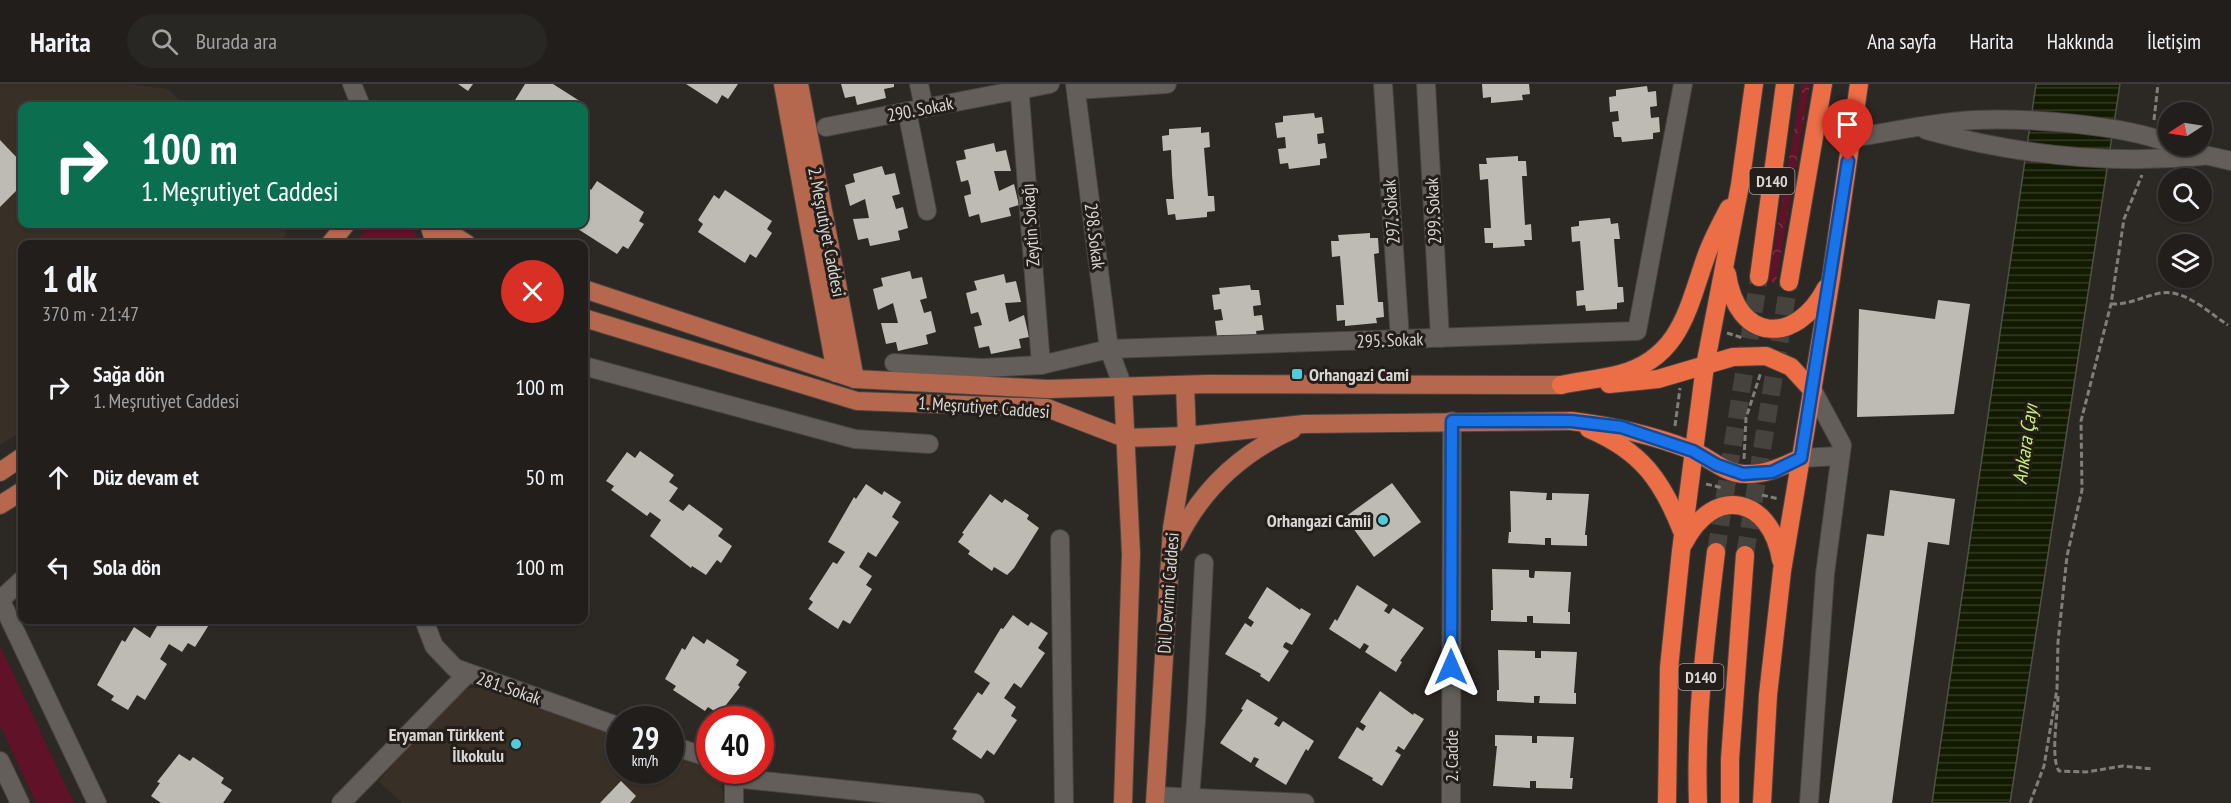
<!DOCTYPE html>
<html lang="tr">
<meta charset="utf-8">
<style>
:root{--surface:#211e1b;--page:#292724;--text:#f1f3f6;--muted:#a2a2a3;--line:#3e3c3a}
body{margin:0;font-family:"PT Sans Narrow",sans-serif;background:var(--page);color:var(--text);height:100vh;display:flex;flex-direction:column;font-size:22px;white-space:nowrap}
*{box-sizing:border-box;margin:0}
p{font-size:20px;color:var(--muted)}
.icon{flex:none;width:33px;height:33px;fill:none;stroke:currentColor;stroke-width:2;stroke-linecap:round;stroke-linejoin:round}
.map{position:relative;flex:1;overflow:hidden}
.panel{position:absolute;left:18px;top:156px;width:570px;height:384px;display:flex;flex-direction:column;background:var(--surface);border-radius:12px;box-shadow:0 2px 4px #0004,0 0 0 2px var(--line)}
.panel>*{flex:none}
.guide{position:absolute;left:18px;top:18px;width:570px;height:126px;border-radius:12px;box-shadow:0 2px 4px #0004,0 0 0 2px var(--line);background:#0b6e4f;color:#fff;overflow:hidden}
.needle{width:39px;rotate:258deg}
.tools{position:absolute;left:2158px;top:18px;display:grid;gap:12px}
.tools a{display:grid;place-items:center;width:54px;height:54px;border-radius:50%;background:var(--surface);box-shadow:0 2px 4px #0004,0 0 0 2px var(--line);font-size:30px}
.speed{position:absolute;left:606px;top:622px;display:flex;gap:12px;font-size:30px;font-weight:700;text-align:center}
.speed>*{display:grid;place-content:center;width:78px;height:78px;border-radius:50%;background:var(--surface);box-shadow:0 2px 4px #0004,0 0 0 2px var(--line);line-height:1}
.speed small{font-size:15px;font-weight:400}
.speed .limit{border:9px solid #d22;background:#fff;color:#111}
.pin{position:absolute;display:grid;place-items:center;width:51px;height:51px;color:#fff;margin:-62px -26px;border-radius:50% 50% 50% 0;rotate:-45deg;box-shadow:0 0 6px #0007}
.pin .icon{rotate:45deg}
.me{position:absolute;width:66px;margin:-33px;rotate:0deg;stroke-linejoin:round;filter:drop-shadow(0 0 4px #0008)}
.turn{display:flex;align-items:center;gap:21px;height:126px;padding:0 24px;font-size:27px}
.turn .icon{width:78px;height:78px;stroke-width:2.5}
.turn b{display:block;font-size:42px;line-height:51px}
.round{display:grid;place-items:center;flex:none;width:63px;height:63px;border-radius:32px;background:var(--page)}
.summary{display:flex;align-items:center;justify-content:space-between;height:102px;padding:0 24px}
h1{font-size:36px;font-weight:700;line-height:45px}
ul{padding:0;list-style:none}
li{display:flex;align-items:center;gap:18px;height:90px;padding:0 24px}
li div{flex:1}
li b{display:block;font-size:22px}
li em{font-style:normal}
header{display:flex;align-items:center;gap:36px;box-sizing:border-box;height:84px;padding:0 30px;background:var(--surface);border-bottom:2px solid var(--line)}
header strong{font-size:28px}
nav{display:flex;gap:33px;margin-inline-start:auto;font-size:21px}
.search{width:420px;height:54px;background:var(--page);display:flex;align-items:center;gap:15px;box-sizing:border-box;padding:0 21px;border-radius:33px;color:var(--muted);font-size:22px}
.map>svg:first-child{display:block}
.built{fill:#382f26}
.grass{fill:#5f1228}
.forest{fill:url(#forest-crowns)}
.water{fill:url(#water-rules);stroke:#4e5240;stroke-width:1.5}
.building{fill:#bdbbb4}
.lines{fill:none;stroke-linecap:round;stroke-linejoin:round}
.highway-tunnel{stroke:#46423e;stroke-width:18;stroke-dasharray:18 9;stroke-linecap:butt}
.minor-casing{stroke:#484441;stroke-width:20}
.major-casing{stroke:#484441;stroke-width:20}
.highway-casing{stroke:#484441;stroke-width:20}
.path{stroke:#807d7a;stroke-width:3;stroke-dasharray:6 3;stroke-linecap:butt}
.minor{stroke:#635e59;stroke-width:18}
.major{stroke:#b5684e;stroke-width:18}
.highway{stroke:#ec6e47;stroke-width:18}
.route-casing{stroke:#114b97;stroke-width:15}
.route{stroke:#1a73e8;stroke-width:10}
.poi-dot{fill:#53cadc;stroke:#231e1a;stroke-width:2}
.labels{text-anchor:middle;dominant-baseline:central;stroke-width:6;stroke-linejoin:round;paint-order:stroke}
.shield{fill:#231e1a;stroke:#a29f9c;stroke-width:1.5}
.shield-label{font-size:16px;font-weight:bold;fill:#d9d6d4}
.street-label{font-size:18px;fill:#d9d6d4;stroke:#231e1a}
.poi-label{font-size:18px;font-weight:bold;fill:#d9d6d4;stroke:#231e1a;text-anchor:end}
.water-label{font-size:20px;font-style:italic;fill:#c8ed6f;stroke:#231e1a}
</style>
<header>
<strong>Harita</strong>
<div class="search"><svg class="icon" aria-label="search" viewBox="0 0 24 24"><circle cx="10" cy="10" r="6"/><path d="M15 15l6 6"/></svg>Burada ara</div>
<nav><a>Ana sayfa</a><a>Harita</a><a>Hakkında</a><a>İletişim</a></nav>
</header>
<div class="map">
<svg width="2231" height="719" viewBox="0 0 2231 719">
<defs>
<pattern id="forest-crowns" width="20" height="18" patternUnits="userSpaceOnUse" patternTransform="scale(1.5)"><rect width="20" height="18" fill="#5f1228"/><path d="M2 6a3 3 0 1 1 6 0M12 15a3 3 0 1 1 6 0" fill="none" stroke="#753446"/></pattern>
<pattern id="water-rules" width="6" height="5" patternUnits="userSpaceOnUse" patternTransform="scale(1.5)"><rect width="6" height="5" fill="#121a00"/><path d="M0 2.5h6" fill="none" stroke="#343b24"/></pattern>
</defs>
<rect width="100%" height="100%" fill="#2c2824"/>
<g class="built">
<path d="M0 0H128L169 5 184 22H22V140L289 141 282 160H22V347L0 361Z"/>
<path d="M469 604H484L619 651 620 687H670L671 669 709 683 710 687H714L721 698 724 719H402L378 697 457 612Z"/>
</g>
<g class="grass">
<path d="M370 140H408L416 151 419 160H359L360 152Z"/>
<path d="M0 561 74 719H36L0 641Z"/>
</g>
<path class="forest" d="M1802 0H1810L1776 199 1768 197Z"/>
<path class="water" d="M2036 0H2120L2010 719H1932Z"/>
<g class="building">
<path d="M458 0H473L468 7Z"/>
<path d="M525 0H553L586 21 584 26V22H514L512 21Z"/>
<path d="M686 0H738L728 15 722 11 717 20Z"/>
<path d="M841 0H894V3L884 5 886 14 857 21 855 12 845 14Z"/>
<path d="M1482 0H1529L1530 10 1522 11 1523 16 1491 19V13L1483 14Z"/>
<path d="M1647 2 1648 8 1656 7 1657 22 1650 23 1651 34 1659 33 1660 48 1653 49V55L1622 58 1621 53H1614L1612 38 1619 37 1618 27 1610 28 1609 13 1616 12V6Z"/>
<path d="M1314 29 1315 34 1322 33 1324 49 1317 50 1318 60 1325 59 1327 74 1320 75V81L1289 85 1288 79 1280 80 1278 65 1286 64 1285 53 1277 54 1275 39 1283 38V32Z"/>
<path d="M1201 43V49L1209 48 1210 63 1204 64 1208 112H1214L1215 127 1207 128V133L1176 136 1175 130 1168 131 1166 115H1174L1172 91 1171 66 1163 67 1162 52 1169 51V45Z"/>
<path d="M0 56 22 79V101L0 123Z"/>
<path d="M994 59 996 68 1006 66 1011 87H994L999 107 1014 100 1019 121 1009 124 1011 132 981 139 979 130 969 133 964 112 971 110 970 103 968 96 961 98 956 77 966 75 964 66Z"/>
<path d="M1518 72V77H1526L1527 92H1522L1525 141 1531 140 1532 156H1524L1525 162 1493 164V159H1485L1484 144H1491L1488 95 1480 96 1479 80H1487L1486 74Z"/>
<path d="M882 82 885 91 895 89 900 110 892 112 894 118 896 125 903 123 908 144 898 147 900 156 870 162 868 154 858 156 853 135 869 134 865 115 850 122 845 101 855 98 853 90Z"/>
<path d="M597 97 644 128 639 137 644 140 628 165 623 162 617 170 570 140H584V106L586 102 591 106Z"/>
<path d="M725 106 772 137 767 145 772 149 756 174 750 170 745 179 698 148 703 140 698 136 714 111 719 115Z"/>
<path d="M1610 134 1611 140 1618 139 1620 155H1614L1618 203H1623L1624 218 1617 219V225L1586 227 1585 221 1577 222 1576 207 1584 206 1582 182 1580 157 1572 158 1571 143 1579 142V137Z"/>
<path d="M1370 149V154H1378L1379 169 1374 170 1378 218H1383L1384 233 1376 234 1377 239 1345 242V236L1337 237 1336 221H1344L1342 196 1340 172 1332 173 1331 157H1339L1338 151Z"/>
<path d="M910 187 912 195 922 193 927 214 920 216 922 222 924 229 931 227 936 248 926 251 928 260 898 267 896 258 886 260 881 239H898L893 219 878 226 873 205 883 202 881 194Z"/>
<path d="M1004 190 1006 199 1016 197 1021 218 1005 219 1009 238 1024 231 1029 253 1019 255 1021 264 991 270 989 262 979 264 974 243 982 241 980 234 978 228 971 230 966 209 977 206 974 197Z"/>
<path d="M1250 201 1251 206H1259L1261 221 1253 222 1254 232 1262 231 1264 246 1256 247 1257 253 1225 257V251L1217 252 1215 237 1223 236 1221 225 1214 226 1212 211 1220 210 1219 204Z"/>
<path d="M1938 216 1970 220 1954 330 1857 333 1859 225 1935 235Z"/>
<path d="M640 367 674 391 669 398 678 404 669 417 683 427 689 420 723 445 718 452 732 462 721 479 717 476 706 491 692 482 691 484 650 452 661 436 650 428 647 432 611 406 614 402 606 397 627 368 635 374Z"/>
<path d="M1392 399 1421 438 1374 473 1345 433Z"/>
<path d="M866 400 882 411 884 407 901 418 892 433 899 438 876 473 868 468 859 483 872 492 866 501 872 505 850 540 843 536 838 545 808 525 813 518 809 515 833 478 837 480 845 468 828 458 854 413 856 415Z"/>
<path d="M1890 406 1955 415 1949 461 1928 458 1892 719H1829L1867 450 1884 452Z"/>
<path d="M1510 407 1547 409 1546 416H1552V409L1589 410 1585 451H1587V462L1551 461V454H1545V461L1508 459 1509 448H1511Z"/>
<path d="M990 410 1002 419 1005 415 1029 431 1027 435 1039 444 1014 484 1007 491 994 483 992 487 968 470 970 467 958 458 964 450 962 449Z"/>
<path d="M1492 485 1529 486V493L1531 494H1534L1535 487 1571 488 1568 528H1570V540L1533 539V532H1527V538L1491 537V526H1493Z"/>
<path d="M1357 501 1388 521 1384 527 1389 530 1393 524 1424 544 1400 577 1402 578 1396 588 1365 568 1369 562 1364 559 1360 565 1329 545 1335 535 1337 537Z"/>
<path d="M1267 503 1300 526 1301 524 1311 530 1292 561 1286 558 1284 560 1283 563 1289 567 1269 598 1260 592 1261 590 1225 570 1245 539 1251 543 1254 538 1248 534Z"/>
<path d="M1013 531 1028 542 1031 538 1048 549 1038 564 1045 569 1021 604 1014 599 1004 614 1016 623 1011 632 1017 636 994 671 987 666 981 675 952 655 957 647 953 645 978 608 982 611 990 599 974 588 1001 544 1003 545Z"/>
<path d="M155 536H212L195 563 188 559 182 568 169 560 160 575 167 580 145 616 137 611 128 626 111 616 114 612 97 601 122 556 125 558 134 543 150 554 157 542 153 539Z"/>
<path d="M693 552 704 560 707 555 739 576 736 581 747 588 738 601 740 603 719 630 708 623 705 627 673 606 676 602 665 595 682 564 685 566Z"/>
<path d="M1498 566 1535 567V574H1541V567L1577 568 1574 609H1576V620L1539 619 1540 612H1534V619L1497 617V606H1499Z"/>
<path d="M1380 607 1413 631 1414 629 1424 635 1404 666 1398 662 1397 665 1395 667 1401 671 1382 702 1372 696 1373 694 1338 674 1357 643 1363 647 1366 642 1360 638Z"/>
<path d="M1247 615 1278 634 1274 640 1279 643 1283 637 1314 657 1308 667 1306 665 1286 701 1255 682 1259 675 1254 673 1251 679 1220 659 1243 626 1241 625Z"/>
<path d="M1495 651 1532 652V659H1537V652L1574 653 1570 694H1573L1572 705 1536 704V697H1530V704L1493 702 1497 662H1495Z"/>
<path d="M179 670 190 677 193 673 224 694 221 699 232 706 223 719H161L151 712 160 699 157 698Z"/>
<path d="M621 697 636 712 630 719H600Z"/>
</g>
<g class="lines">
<g class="highway-tunnel">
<path d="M1716 468 1759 193"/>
<path d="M1745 471 1789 198"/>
</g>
<g class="minor-casing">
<g id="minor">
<path d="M352 0 361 22"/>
<path d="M919 0 924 24"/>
<path d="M1019 0 1041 281"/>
<path d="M1075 0 1109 265 1123 303"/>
<path d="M1383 0 1400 255"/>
<path d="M1426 0 1440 254"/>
<path d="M1076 6 1167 0"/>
<path d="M907 27 927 127"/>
<path d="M826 43 1050 0"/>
<path d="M1926 46C2017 71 2109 81 2202 72"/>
<path d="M1851 54C1892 48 1934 38 1974 36 2028 34 2119 40 2169 59"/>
<path d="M2192 68 2231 77"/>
<path d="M894 279 982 284 1041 281 1109 265 1637 247 1683 0"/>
<path d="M584 282 855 355 929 360"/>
<path d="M1801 374 1840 372"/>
<path d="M1060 455 1064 719"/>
<path d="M0 515 97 719"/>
<path d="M0 516 22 496"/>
<path d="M424 536 434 562 455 584 620 643"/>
<path d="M670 661 710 674"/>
<path d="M0 677 20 719"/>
<path d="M731 687 734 694 975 719"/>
<path d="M734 694V719"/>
<path d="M1156 712 1305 719"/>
<path d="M1190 714 1196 637 1204 479"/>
<path d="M341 719 467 590"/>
<path d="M1451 719 1452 337"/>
<path d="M1809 719 1825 490 1842 361 1813 307"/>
</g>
</g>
<g class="major-casing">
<g id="major">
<path d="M783 0 836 289"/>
<path d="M799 0 855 295"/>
<path d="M429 140 435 160"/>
<path d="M436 140 467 160"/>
<path d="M330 160 346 140"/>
<path d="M584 205 855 295 1048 305 1207 300 1561 301"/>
<path d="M584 234 857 317 1047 324 1125 354 1187 352 1304 340 1571 337"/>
<path d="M1123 303 1131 470 1123 719"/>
<path d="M0 388 22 373"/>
<path d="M0 421 22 407"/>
<path d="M1175 460C1200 407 1239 370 1292 346"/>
<path d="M1155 719 1172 444 1187 352 1185 301"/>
</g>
</g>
<g class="highway-casing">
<g id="highway">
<path d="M1727 190C1737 259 1796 262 1826 204"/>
<path d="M1759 193 1785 0"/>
<path d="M1789 198 1823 0"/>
<path d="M1609 300 1658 295 1733 273 1766 272 1791 283 1813 307"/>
<path d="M1561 301C1580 297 1601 295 1620 290 1682 273 1688 222 1707 170 1713 154 1721 139 1729 124"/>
<path d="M1571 337C1613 342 1652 351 1691 366 1709 373 1725 390 1745 390 1766 391 1783 382 1801 374"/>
<path d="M1589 345C1641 367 1662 396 1682 447"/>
<path d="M1684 459C1714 400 1771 413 1781 476"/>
<path d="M1667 719 1669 584 1681 467 1705 282 1740 101 1754 0"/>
<path d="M1698 719C1695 634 1706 552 1716 468"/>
<path d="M1730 719V675L1745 471"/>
<path d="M1762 719 1768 611 1782 487 1831 194 1859 0"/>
</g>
</g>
<g class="path">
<path d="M2154 36 2158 0"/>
<path d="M2111 220C2130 221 2143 212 2161 209 2185 205 2209 229 2228 241"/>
<path d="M1727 249 1743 254"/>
<path d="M1675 342 1680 304"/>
<path d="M1744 375 1746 334 1761 288"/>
<path d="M1706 400 1723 404"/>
<path d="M1762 411 1779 415"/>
<path d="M2058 612C2058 630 2050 673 2059 687L2086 688 2123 682 2152 685"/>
<path d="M2030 719 2044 682 2057 605 2058 558 2067 472 2082 406 2081 337 2111 220 2124 135 2142 91"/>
</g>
<use href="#minor" class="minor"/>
<use href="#major" class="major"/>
<use href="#highway" class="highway"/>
</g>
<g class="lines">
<g class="route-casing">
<path id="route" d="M1451 583 1452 337H1571L1621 343 1693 367 1717 381 1743 390 1772 388 1801 374 1848 77"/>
</g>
<use href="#route" class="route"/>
</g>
<g class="poi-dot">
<rect x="1291" y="284" width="12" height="12" rx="3"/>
<circle cx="1383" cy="436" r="6"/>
<circle cx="516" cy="660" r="6"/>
</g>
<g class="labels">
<g class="shield">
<rect x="1749.5" y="84" width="45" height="26" rx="4.5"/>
<rect x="1678.5" y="580" width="45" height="26" rx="4.5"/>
</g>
<g class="shield-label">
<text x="1772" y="97">D140</text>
<text x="1701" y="593">D140</text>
</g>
<g class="street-label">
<text transform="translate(920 25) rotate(-11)">290. Sokak</text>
<text transform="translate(1433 127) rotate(-93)">299. Sokak</text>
<text transform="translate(1391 128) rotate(-94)">297. Sokak</text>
<text transform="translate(1030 141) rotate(-94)">Zeytin Sokağı</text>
<text transform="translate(827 148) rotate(79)">2. Meşrutiyet Caddesi</text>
<text transform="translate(1095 152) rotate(83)">298. Sokak</text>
<text transform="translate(1390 256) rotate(-2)">295. Sokak</text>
<text transform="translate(984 323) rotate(4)">1. Meşrutiyet Caddesi</text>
<text transform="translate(1168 509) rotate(-86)">Dil Devrimi Caddesi</text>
<text transform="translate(509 604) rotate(19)">281. Sokak</text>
<text transform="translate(1451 672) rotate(-90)">2. Cadde</text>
</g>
<g class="poi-label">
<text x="1309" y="290" text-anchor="start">Orhangazi Cami</text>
<text x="1371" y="436">Orhangazi Camii</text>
<text x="504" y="650">Eryaman Türkkent<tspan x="504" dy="21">İlkokulu</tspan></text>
</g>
<g class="water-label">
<text transform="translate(2025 360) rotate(-82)">Ankara Çayı</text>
</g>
</g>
</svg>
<div class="tools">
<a><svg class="needle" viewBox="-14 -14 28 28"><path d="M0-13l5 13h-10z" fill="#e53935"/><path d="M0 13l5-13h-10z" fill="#a2a2a3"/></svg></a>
<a><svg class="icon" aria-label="search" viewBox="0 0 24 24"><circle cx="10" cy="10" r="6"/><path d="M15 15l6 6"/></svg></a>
<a><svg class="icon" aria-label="layers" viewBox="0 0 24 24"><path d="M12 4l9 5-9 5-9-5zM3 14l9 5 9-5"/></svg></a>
</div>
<div class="speed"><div>29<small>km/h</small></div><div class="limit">40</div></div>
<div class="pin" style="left:1848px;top:77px;background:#d93025"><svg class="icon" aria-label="arrive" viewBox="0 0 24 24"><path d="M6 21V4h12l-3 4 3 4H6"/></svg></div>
<svg class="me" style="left:1451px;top:583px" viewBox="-20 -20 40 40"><path d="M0-17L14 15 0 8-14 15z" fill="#1a73e8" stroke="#fff" stroke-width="4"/></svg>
<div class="guide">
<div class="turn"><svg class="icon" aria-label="right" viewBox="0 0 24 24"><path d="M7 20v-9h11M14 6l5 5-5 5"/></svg><div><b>100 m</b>1. Meşrutiyet Caddesi</div></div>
</div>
<section class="panel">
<div class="summary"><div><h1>1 dk</h1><p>370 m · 21:47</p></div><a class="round" style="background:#d93025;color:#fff"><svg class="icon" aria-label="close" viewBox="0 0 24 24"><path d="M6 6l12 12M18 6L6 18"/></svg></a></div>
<ul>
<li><svg class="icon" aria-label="right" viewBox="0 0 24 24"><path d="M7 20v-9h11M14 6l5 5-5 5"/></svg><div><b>Sağa dön</b><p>1. Meşrutiyet Caddesi</p></div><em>100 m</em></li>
<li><svg class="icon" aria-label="ahead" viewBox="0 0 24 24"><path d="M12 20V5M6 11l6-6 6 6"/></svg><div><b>Düz devam et</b></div><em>50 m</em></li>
<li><svg class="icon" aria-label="left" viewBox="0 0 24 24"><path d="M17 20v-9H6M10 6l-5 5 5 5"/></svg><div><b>Sola dön</b></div><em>100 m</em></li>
</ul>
</section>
</div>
